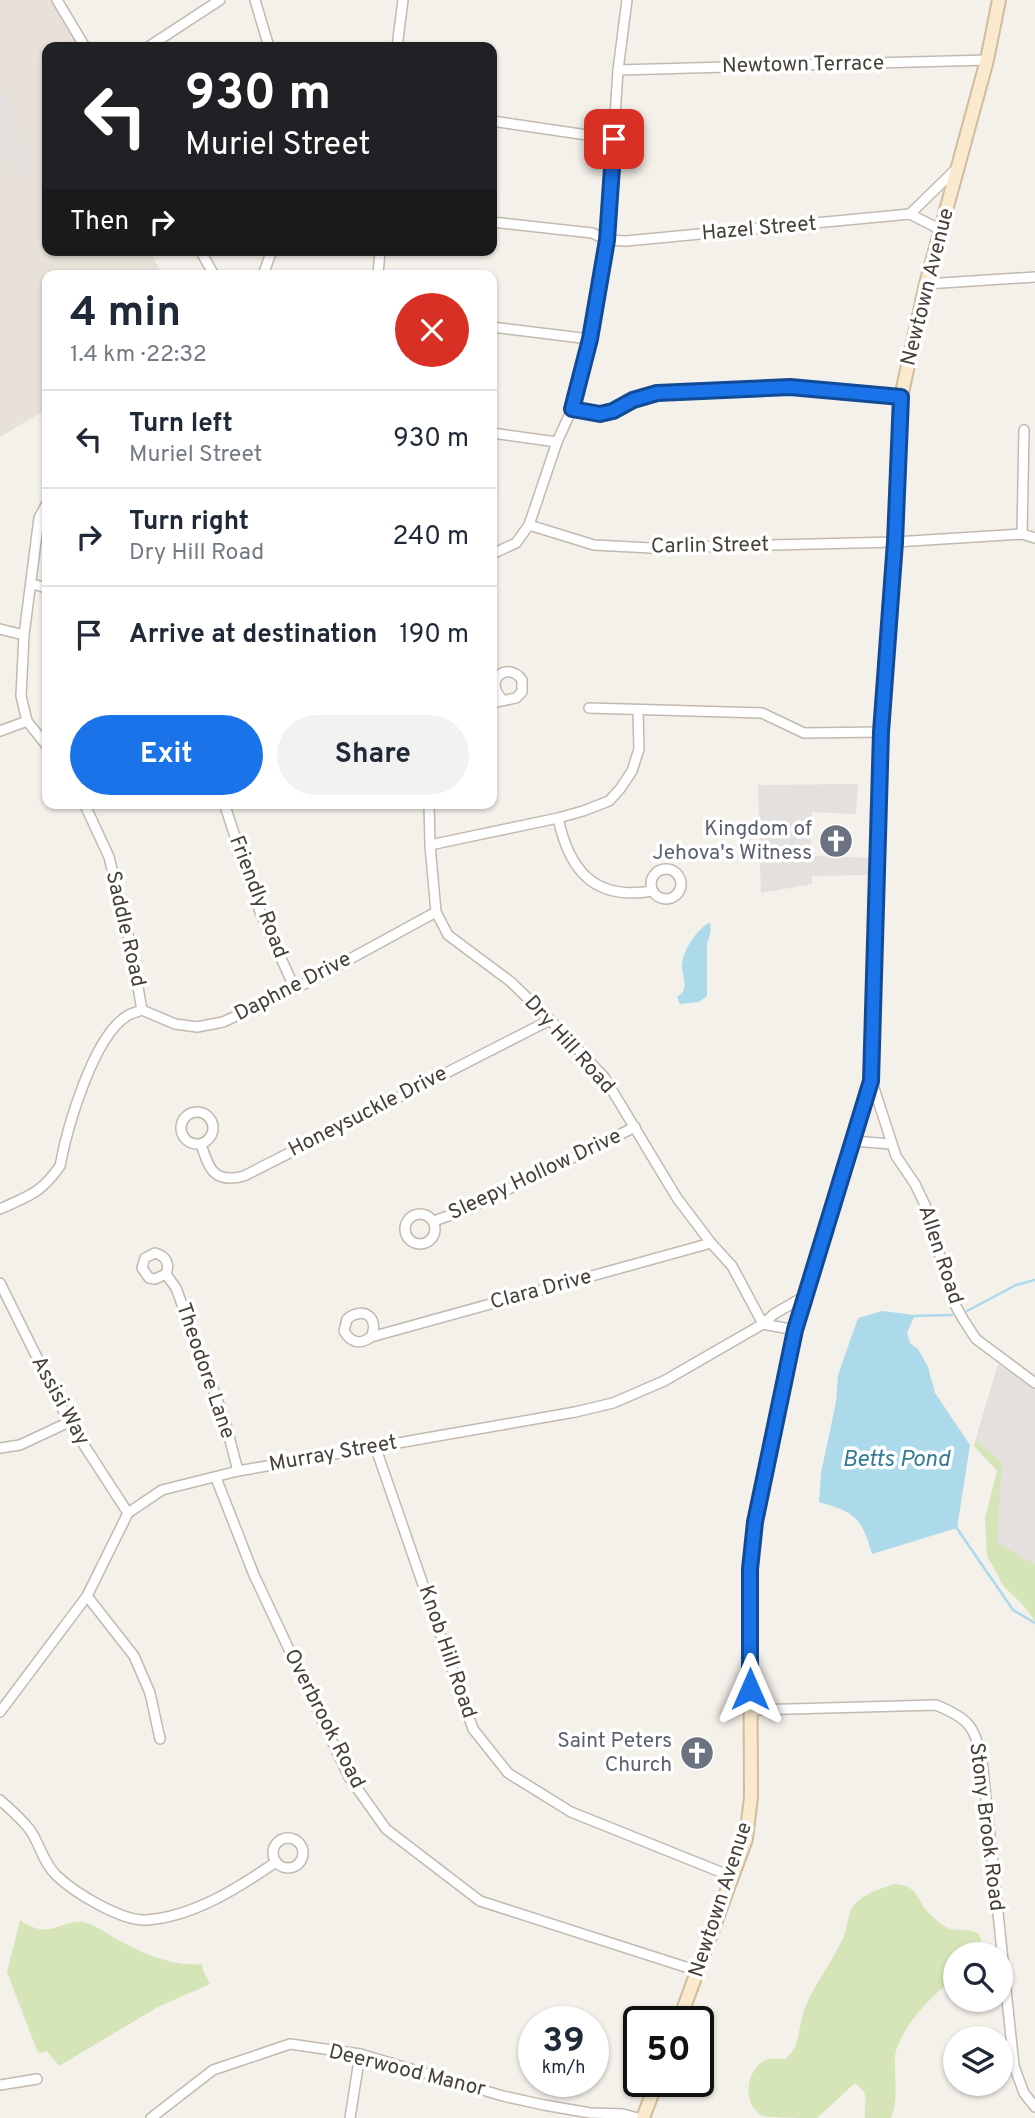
<!DOCTYPE html>
<meta charset="utf-8">
<style>
:root{--surface:#fff;--page:#f2f2f3;--text:#1f2937;--muted:#747a83;--line:#e0e1e3;--accent:#1a73e8}
body{margin:0;font-family:Overpass,sans-serif;background:var(--page);color:var(--text);height:100vh;display:flex;flex-direction:column;font-size:26px;white-space:nowrap}
*{box-sizing:border-box;margin:0}
p{font-size:23px;color:var(--muted)}
.icon{flex:none;width:38px;height:38px;fill:none;stroke:currentColor;stroke-width:2;stroke-linecap:round;stroke-linejoin:round}
.map{position:relative;flex:1;overflow:hidden}
.details{position:absolute;left:42px;top:270px;width:455px;height:539px;display:flex;flex-direction:column;background:var(--surface);border-radius:14px;box-shadow:0 2px 5px #0004}
.details>*{flex:none}
.banner{position:absolute;left:42px;top:42px;width:455px;height:214px;border-radius:14px;box-shadow:0 2px 5px #0004;background:#202124;color:#fff;overflow:hidden}
.buttons{position:absolute;left:943px;top:1942px;display:grid;gap:14px}
.buttons a{display:grid;place-items:center;width:70px;height:70px;border-radius:50%;background:var(--surface);box-shadow:0 2px 5px #0004;font-size:35px}
.speed{position:absolute;left:518px;top:2006px;display:flex;gap:14px;font-size:35px;font-weight:700;text-align:center}
.speed>*{display:grid;place-content:center;width:91px;height:91px;border-radius:50%;background:var(--surface);box-shadow:0 2px 5px #0004;line-height:1}
.speed small{font-size:18px;font-weight:400}
.speed .limit{border:4px solid #111;border-radius:10px;background:#fff;color:#111}
.pin{position:absolute;display:grid;place-items:center;width:60px;height:60px;color:#fff;margin:-30px;border-radius:14px;box-shadow:0 4px 10px #0006}
.me{position:absolute;width:77px;margin:-38px;rotate:0deg;stroke-linejoin:round;filter:drop-shadow(0 0 5px #0008)}
.turn{display:flex;align-items:center;gap:24px;height:147px;padding:0 28px;font-size:32px}
.turn .icon{width:91px;height:91px;stroke-width:2.5}
.turn b{display:block;font-size:49px;line-height:60px}
.then{display:flex;align-items:center;height:66px;padding:0 28px;background:#0003;gap:14px;font-size:26px}
.round{display:grid;place-items:center;flex:none;width:74px;height:74px;border-radius:37px;background:var(--page)}
.summary{display:flex;align-items:center;justify-content:space-between;height:119px;padding:0 28px}
h1{font-size:42px;font-weight:700;line-height:52px}
.cta{display:flex;gap:14px;margin-top:auto;padding:14px 28px}
.cta a{flex:1;height:80px;border-radius:42px;background:var(--accent);color:#fff;font-size:28px;font-weight:700;line-height:80px;text-align:center}
.cta a+a{background:var(--page);color:var(--text)}
ul{padding:0;list-style:none}
li{display:flex;align-items:center;gap:21px;height:98px;padding:0 28px;border-top:2px solid var(--line)}
li div{flex:1}
li b{display:block;font-size:26px}
li em{font-style:normal}
.map>svg:first-child{display:block}
.residential{fill:#e7e1d9}
.green{fill:#d6e5b7}
.parking{fill:#e3e0de}
.water{fill:#acdaeb}
.lines{fill:none;stroke-linecap:round;stroke-linejoin:round}
.stream{stroke:#acdaeb;stroke-width:2.5}
.minor-casing{stroke:#c2b9b1;stroke-width:12}
.secondary-casing{stroke:#d0bc9e;stroke-width:16}
.minor{stroke:#fff;stroke-width:9}
.secondary{stroke:#fbe9ce;stroke-width:12}
.route-casing{stroke:#114b97;stroke-width:18}
.route{stroke:#1a73e8;stroke-width:12}
.labels{text-anchor:middle;dominant-baseline:central;stroke-width:7;stroke-linejoin:round;paint-order:stroke}
.street-label{font-size:21px;fill:#474039;stroke:#fff}
.worship-label{font-size:21px;fill:#5b616d;stroke:#fff;text-anchor:end}
.water-label{font-size:23px;font-style:italic;fill:#347995;stroke:#fff}
</style>
<div class="map">
<svg width="1035" height="2118" viewBox="0 0 1035 2118">
<rect width="100%" height="100%" fill="#f4f0ea"/>
<path class="residential" d="M0 0H52L79 47H47V250H149L163 275H47V409L0 437Z"/>
<g class="green">
<path d="M998 1364 1035 1389V1621L1023 1605 1004 1587 987 1556 985 1518 997 1471 974 1446Z"/>
<path d="M895 1884C920 1885 916 1903 932 1916 937 1921 944 1927 951 1929 961 1931 969 1928 979 1934L981 1941 980 1955H956L955 1980C934 1990 897 2033 895 2057 894 2078 899 2098 891 2118H865C863 2102 872 2096 855 2083L817 2118C804 2118 773 2118 763 2116 742 2105 745 2072 764 2061 771 2057 778 2059 785 2059 801 2048 798 2026 804 2010 814 1984 832 1963 843 1938 848 1926 847 1912 856 1903 865 1893 882 1888 895 1884Z"/>
<path d="M20 1920C52 1943 63 1916 87 1923 99 1927 109 1935 120 1941 144 1954 174 1967 202 1964L203 1970 210 1984 158 2007 59 2066 47 2051 38 2053 7 1972Z"/>
</g>
<g class="parking">
<path d="M0 79 29 163V172L14 177 0 136Z"/>
<path d="M858 784 856 814 812 812 811 856 872 858V875L812 876V884L761 893 758 785Z"/>
<path d="M998 1364 1035 1389V1564L997 1543 1002 1462 976 1441Z"/>
</g>
<g class="water">
<path d="M710 922 711 930 707 944V996L699 1002 680 1004 677 997C690 989 683 980 682 968 681 952 697 929 710 922Z"/>
<path d="M882 1311 915 1315 907 1333 910 1343 918 1349 928 1367 935 1393 970 1445 957 1528 872 1554C862 1518 855 1512 819 1502L821 1473 836 1402 838 1375 858 1318Z"/>
</g>
<g class="lines">
<g class="stream">
<path d="M967 1311 1016 1285 1035 1280"/>
<path d="M914 1316 952 1315"/>
<path d="M956 1527 1013 1610 1035 1623"/>
</g>
<g class="minor-casing">
<g id="minor">
<path d="M57 0 85 47"/>
<path d="M255 0 269 47"/>
<path d="M148 47 220 0"/>
<path d="M397 47 403 0"/>
<path d="M618 70 987 60"/>
<path d="M492 121 614 139"/>
<path d="M910 214 957 168"/>
<path d="M492 222 592 233 607 240 626 241 910 214 941 230"/>
<path d="M200 250 214 275"/>
<path d="M263 275 272 250"/>
<path d="M378 275 380 250"/>
<path d="M926 284 1035 277"/>
<path d="M492 327 590 339"/>
<path d="M572 409 600 414 613 411 633 400 657 393 790 387 901 397"/>
<path d="M492 433 557 442"/>
<path d="M47 503 39 518 24 635 21 696 27 721 47 746"/>
<path d="M529 525 594 545 651 548 895 542 1022 534 1035 538"/>
<path d="M1022 534 1024 430"/>
<path d="M492 554 516 543 529 525 557 442 572 409 590 339 607 240 618 70 627 0"/>
<path d="M32 584 47 588"/>
<path d="M0 629 24 635"/>
<path d="M492 703 516 698 522 692V680C508 660 482 680 503 700"/>
<path d="M589 708 762 713 804 733 881 732"/>
<path d="M0 731 27 721"/>
<path d="M84 803 109 857 131 947 142 1010"/>
<path d="M224 803 260 912 295 989"/>
<path d="M429 803 430 845 436 912 448 935 511 982 550 1020 604 1077 677 1198 711 1243 732 1266 763 1324 774 1314 805 1296"/>
<path d="M558 818C569 870 594 901 652 891"/>
<path d="M430 845 558 818 583 811 609 801 620 789 632 771 639 749 638 711"/>
<circle cx="666" cy="884" r="15"/>
<path d="M142 1010 175 1024 197 1027 223 1022 295 989 436 912"/>
<path d="M872 1082 896 1156 915 1184 925 1205 953 1301 963 1319 976 1339 1035 1383"/>
<circle cx="197" cy="1128" r="16"/>
<path d="M853 1141 891 1144"/>
<path d="M201 1144C209 1169 214 1184 244 1176L550 1020"/>
<path d="M0 1209C30 1195 40 1194 60 1166 67 1128 93 1037 127 1016 131 1013 138 1012 142 1010"/>
<circle cx="420" cy="1229" r="15"/>
<path d="M434 1221 470 1208 635 1127"/>
<path d="M166 1274 155 1279 149 1278 142 1268 145 1258 155 1253C166 1256 170 1263 166 1274L176 1288 225 1421 238 1471"/>
<path d="M0 1283 69 1422 128 1513"/>
<path d="M371 1337C380 1317 363 1306 347 1319L344 1331C351 1343 360 1345 371 1337L711 1243"/>
<path d="M375 1446 473 1729 508 1773 571 1812 733 1877"/>
<path d="M0 1448 20 1445 69 1422"/>
<path d="M216 1478 254 1575 349 1777 386 1829 480 1901 698 1971"/>
<path d="M87 1596 134 1656 150 1693 160 1739"/>
<path d="M750 1710 936 1705C968 1718 975 1726 982 1760L1014 2066 1024 2093 1035 2107"/>
<path d="M0 1712 87 1596 128 1513 162 1490 238 1471 575 1412 613 1403 664 1381 763 1324 795 1330"/>
<path d="M0 1800C10 1809 22 1819 30 1830 40 1844 43 1863 57 1876 75 1893 121 1921 146 1920 193 1917 238 1888 276 1862"/>
<circle cx="288" cy="1853" r="15"/>
<path d="M0 2085 37 2079"/>
<path d="M151 2118 213 2070 290 2044 360 2054 503 2096 544 2105 590 2113 623 2114 638 2118"/>
<path d="M350 2118 360 2054"/>
</g>
</g>
<g class="secondary-casing">
<g id="secondary">
<path d="M679 2021 746 1839 751 1797 750 1569 755 1522 795 1330 871 1081 881 732 895 542 901 397 926 284 987 60 999 0"/>
<path d="M643 2118 657 2081"/>
</g>
</g>
<use href="#minor" class="minor"/>
<use href="#secondary" class="secondary"/>
</g>
<g class="lines">
<g class="route-casing">
<path id="route" d="M614 139 607 240 590 339 572 409 600 414 613 411 633 400 657 393 790 387 901 397 895 542 881 732 871 1081 795 1330 755 1522 750 1569V1689"/>
</g>
<use href="#route" class="route"/>
</g>
<defs>
<g id="church-disc" transform="scale(1.75)"><circle r="9.5" fill="#6b7280" stroke="#fff"/><path d="M-1.2-6h2.4v3.5h3.3v2.4h-3.3V6h-2.4V-.1h-3.3v-2.4h3.3Z" fill="#fff"/></g>
</defs>
<g fill-rule="evenodd">
<use href="#church-disc" x="836" y="841"/>
<use href="#church-disc" x="697" y="1753"/>
</g>
<g class="labels">
<g class="street-label">
<text transform="translate(803 65) rotate(-1)">Newtown Terrace</text>
<text transform="translate(759 229) rotate(-5)">Hazel Street</text>
<text transform="translate(928 287) rotate(-76)">Newtown Avenue</text>
<text transform="translate(710 546) rotate(-1)">Carlin Street</text>
<text transform="translate(258 897) rotate(69)">Friendly Road</text>
<text transform="translate(125 929) rotate(77)">Saddle Road</text>
<text transform="translate(293 987) rotate(-27)">Daphne Drive</text>
<text transform="translate(569 1045) rotate(48)">Dry Hill Road</text>
<text transform="translate(368 1112) rotate(-27)">Honeysuckle Drive</text>
<text transform="translate(535 1175) rotate(-25)">Sleepy Hollow Drive</text>
<text transform="translate(940 1255) rotate(72)">Allen Road</text>
<text transform="translate(541 1290) rotate(-15)">Clara Drive</text>
<text transform="translate(205 1371) rotate(71)">Theodore Lane</text>
<text transform="translate(60 1401) rotate(61)">Assisi Way</text>
<text transform="translate(333 1454) rotate(-10)">Murray Street</text>
<text transform="translate(447 1652) rotate(71)">Knob Hill Road</text>
<text transform="translate(324 1719) rotate(63)">Overbrook Road</text>
<text transform="translate(986 1827) rotate(83)">Stony Brook Road</text>
<text transform="translate(721 1900) rotate(-72)">Newtown Avenue</text>
<text transform="translate(407 2071) rotate(14)">Deerwood Manor</text>
</g>
<g class="worship-label">
<text x="812" y="829">Kingdom of<tspan x="812" dy="24">Jehova's Witness</tspan></text>
<text x="672" y="1741">Saint Peters<tspan x="672" dy="24">Church</tspan></text>
</g>
<g class="water-label">
<text x="896" y="1460">Betts Pond</text>
</g>
</g>
</svg>
<div class="buttons">
<a><svg class="icon" aria-label="search" viewBox="0 0 24 24"><circle cx="10" cy="10" r="6"/><path d="M15 15l6 6"/></svg></a>
<a><svg class="icon" aria-label="layers" viewBox="0 0 24 24"><path d="M12 4l9 5-9 5-9-5zM3 14l9 5 9-5"/></svg></a>
</div>
<div class="speed"><div>39<small>km/h</small></div><div class="limit">50</div></div>
<div class="pin" style="left:614px;top:139px;background:#d93025"><svg class="icon" aria-label="arrive" viewBox="0 0 24 24"><path d="M6 21V4h12l-3 4 3 4H6"/></svg></div>
<svg class="me" style="left:750px;top:1689px" viewBox="-20 -20 40 40"><path d="M0-17L14 15 0 8-14 15z" fill="#1a73e8" stroke="#fff" stroke-width="4"/></svg>
<div class="banner">
<div class="turn"><svg class="icon" aria-label="left" viewBox="0 0 24 24"><path d="M17 20v-9H6M10 6l-5 5 5 5"/></svg><div><b>930 m</b>Muriel Street</div></div>
<div class="then">Then<svg class="icon" aria-label="right" viewBox="0 0 24 24"><path d="M7 20v-9h11M14 6l5 5-5 5"/></svg></div>
</div>
<section class="details">
<div class="summary"><div><h1>4 min</h1><p>1.4 km · 22:32</p></div><a class="round" style="background:#d93025;color:#fff"><svg class="icon" aria-label="close" viewBox="0 0 24 24"><path d="M6 6l12 12M18 6L6 18"/></svg></a></div>
<ul>
<li><svg class="icon" aria-label="left" viewBox="0 0 24 24"><path d="M17 20v-9H6M10 6l-5 5 5 5"/></svg><div><b>Turn left</b><p>Muriel Street</p></div><em>930 m</em></li>
<li><svg class="icon" aria-label="right" viewBox="0 0 24 24"><path d="M7 20v-9h11M14 6l5 5-5 5"/></svg><div><b>Turn right</b><p>Dry Hill Road</p></div><em>240 m</em></li>
<li><svg class="icon" aria-label="arrive" viewBox="0 0 24 24"><path d="M6 21V4h12l-3 4 3 4H6"/></svg><div><b>Arrive at destination</b></div><em>190 m</em></li>
</ul>
<div class="cta"><a>Exit</a><a>Share</a></div>
</section>
</div>
